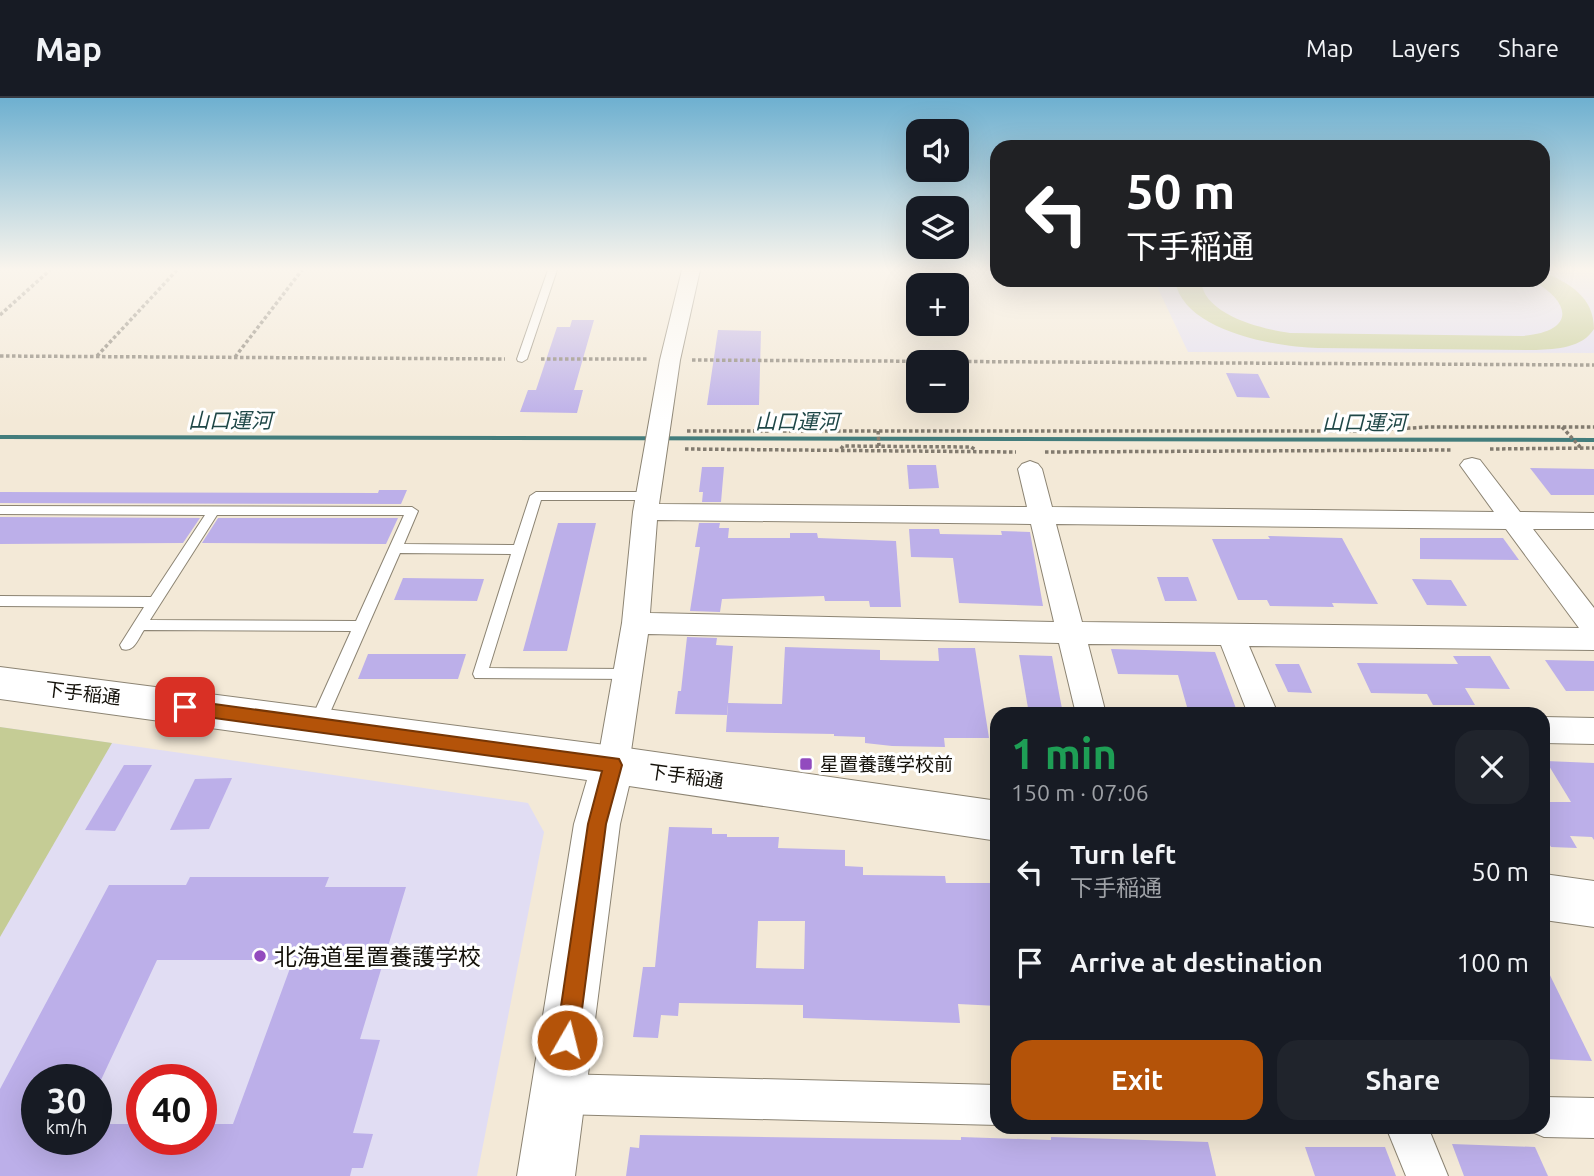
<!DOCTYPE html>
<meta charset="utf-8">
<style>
:root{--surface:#171b24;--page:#20242c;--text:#f1f3f6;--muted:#9ea1a6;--line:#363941;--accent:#b45309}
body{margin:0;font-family:Ubuntu,"Noto Sans JP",sans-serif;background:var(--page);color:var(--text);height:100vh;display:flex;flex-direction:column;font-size:26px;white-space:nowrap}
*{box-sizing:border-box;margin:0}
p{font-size:23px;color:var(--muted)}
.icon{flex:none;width:38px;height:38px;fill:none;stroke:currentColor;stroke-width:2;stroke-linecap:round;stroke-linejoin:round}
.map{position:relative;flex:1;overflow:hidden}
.side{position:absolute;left:990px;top:609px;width:560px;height:427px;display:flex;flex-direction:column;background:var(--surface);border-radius:21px;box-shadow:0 7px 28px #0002}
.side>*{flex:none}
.top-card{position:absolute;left:990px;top:42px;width:560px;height:147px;border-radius:21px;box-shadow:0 7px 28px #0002;background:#202124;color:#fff;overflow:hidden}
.controls{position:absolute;left:906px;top:21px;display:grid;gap:14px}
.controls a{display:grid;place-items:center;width:63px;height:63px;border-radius:14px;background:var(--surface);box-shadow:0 7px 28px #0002;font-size:35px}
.speed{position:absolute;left:21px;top:966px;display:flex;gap:14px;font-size:35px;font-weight:700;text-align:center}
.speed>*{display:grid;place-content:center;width:91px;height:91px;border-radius:50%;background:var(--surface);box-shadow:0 7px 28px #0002;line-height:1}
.speed small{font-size:18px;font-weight:400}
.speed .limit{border:10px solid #d22;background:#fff;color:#111}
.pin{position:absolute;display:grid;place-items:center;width:60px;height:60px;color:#fff;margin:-30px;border-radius:14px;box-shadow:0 4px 10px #0006}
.me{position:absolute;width:77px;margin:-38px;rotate:8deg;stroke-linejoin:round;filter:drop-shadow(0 0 5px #0008)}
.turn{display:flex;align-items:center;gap:24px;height:147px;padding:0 21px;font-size:32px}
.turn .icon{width:91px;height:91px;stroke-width:2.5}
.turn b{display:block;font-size:49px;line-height:60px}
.round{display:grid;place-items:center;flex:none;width:74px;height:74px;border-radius:21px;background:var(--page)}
.overview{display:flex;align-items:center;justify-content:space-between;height:119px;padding:0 21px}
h1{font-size:42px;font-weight:600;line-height:52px;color:#1e9e55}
.primary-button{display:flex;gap:14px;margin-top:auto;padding:14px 21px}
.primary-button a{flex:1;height:80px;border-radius:21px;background:var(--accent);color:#fff;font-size:28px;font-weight:600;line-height:80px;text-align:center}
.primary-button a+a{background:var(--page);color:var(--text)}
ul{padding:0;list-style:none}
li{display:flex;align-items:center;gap:21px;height:91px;padding:0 21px}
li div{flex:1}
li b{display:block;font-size:26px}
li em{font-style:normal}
header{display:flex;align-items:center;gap:42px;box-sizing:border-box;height:98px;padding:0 35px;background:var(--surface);border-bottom:2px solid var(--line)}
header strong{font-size:33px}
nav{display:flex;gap:38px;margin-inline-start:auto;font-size:24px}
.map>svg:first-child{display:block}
.education{fill:#e1ddf3;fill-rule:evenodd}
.green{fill:#c5cc95}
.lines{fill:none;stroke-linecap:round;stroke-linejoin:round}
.stream{fill:#437d7c;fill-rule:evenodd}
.building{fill:#bcafe9;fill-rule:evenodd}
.lane-casing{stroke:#8c8473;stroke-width:2}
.street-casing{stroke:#8c8473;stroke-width:2}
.secondary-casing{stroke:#8c8473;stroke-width:2}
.path{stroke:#827b6f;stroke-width:3.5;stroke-dasharray:3.5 2.5;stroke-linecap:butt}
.lane{fill:#fff;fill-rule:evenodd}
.street{fill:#fff;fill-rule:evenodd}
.secondary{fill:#fff;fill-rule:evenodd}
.route{fill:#b45309;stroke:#753606;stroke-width:2}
.poi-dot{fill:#924bbe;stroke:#fff;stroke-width:2.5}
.labels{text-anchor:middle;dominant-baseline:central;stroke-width:6;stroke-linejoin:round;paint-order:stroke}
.street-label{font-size:19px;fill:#15120b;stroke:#fff}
.poi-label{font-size:19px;fill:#15120b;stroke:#fff;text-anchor:start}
.water-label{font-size:21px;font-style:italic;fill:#1f4747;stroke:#fff}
.near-poi-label{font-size:23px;fill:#15120b;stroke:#fff;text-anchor:start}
</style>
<header>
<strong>Map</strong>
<nav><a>Map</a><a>Layers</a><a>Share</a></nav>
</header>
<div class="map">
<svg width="1594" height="1078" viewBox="0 0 1594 1078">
<rect width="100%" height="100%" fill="#f3e9d7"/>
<g class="education">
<path d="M1544 172H1594V255L1188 254 1154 182H1544Z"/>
<path d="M0 629 528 705 544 734 477 1078H0ZM37 982H96V1041H37ZM142 982H201V1041H142Z"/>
</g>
<g class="green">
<path d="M1544 174C1570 186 1594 199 1594 231 1582 250 1557 251 1536 252L1318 250C1276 249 1182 233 1175 182H1201C1203 217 1262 231 1290 235L1522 238C1574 234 1574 206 1532 182H1544Z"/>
<path d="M0 629 112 645 0 839Z"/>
</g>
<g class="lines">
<path class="stream" d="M0 337 1594 340V344L0 341Z"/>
</g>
<g class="building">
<path d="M572 222H594L574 292H583L577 315 520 314 528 292H536L557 229H570Z"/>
<path d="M718 232 761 233 759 307H707Z"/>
<path d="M1226 275 1258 276 1270 300 1237 299Z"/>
<path d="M907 367H936L939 390 909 391Z"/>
<path d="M702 369H724L721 404H702L703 394H699Z"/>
<path d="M1530 370 1594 371V397H1551Z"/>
<path d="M379 392H407L401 406 0 405V394L378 395Z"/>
<path d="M0 419 200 420 183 445 0 446Z"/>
<path d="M218 420H398L386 446 202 445Z"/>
<path d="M558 425H596L567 553H523Z"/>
<path d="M699 425H720L719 430H729L728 440H790V435H817L818 440 896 443 901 509H870L869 503H825L824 498 722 501 720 514 690 513 700 449H695Z"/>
<path d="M909 431H939L940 436 1002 437 1001 433 1030 434 1043 508 959 505 953 460 911 459Z"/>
<path d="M1268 438 1342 440 1378 506 1332 505 1334 509 1270 508 1267 502H1238L1212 441H1270Z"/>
<path d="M1420 440H1503L1519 462 1420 461Z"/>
<path d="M1157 479H1188L1197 503H1165Z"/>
<path d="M403 480 484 481 477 503 394 502Z"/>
<path d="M1412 481 1451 482 1467 508 1427 507Z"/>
<path d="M687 539 717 540 716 547 733 548 727 617 675 616 678 593H681Z"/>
<path d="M785 549 880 552V562L939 563 938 550H975L989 640H944L945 649 892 648 865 645V639L834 638V636L726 634 728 605 782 606Z"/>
<path d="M1111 551 1215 554 1238 616H1189L1178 577 1118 576Z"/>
<path d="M368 556H466L458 581H358Z"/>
<path d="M1019 557 1052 558 1063 616H1029Z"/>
<path d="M1453 558H1490L1510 591 1465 590 1475 607H1433L1427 596 1371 595 1357 565 1458 566Z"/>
<path d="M1545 562 1594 563V593H1566Z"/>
<path d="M1275 566H1299L1312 595 1288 594Z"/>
<path d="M1546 663 1594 665V742L1592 739 1570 738 1577 750 1551 749 1544 737V693L1550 704H1571Z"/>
<path d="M124 667H152L115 733 85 732Z"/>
<path d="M232 680 209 731 170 732 195 681Z"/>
<path d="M669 729 712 730V736H727V739H779L778 750 845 752V768L863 769V777L945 778 946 785H998V908L958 906 960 925 803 920V907L679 905 678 918 661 917 658 940 633 939 643 869H655ZM758 823H805L804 871 756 870Z"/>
<path d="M190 779H329L325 789H406L360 941 380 942 353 1035 373 1036 363 1070H352L350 1078H0V991L109 787H186ZM157 862H293L233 1026H201V1041H142V1026H96V1041H37V982H101Z"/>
<path d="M1544 865 1592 963 1544 961Z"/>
<path d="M640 1037 961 1042V1039L1051 1042V1039L1208 1044 1216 1078H626L630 1049 639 1050Z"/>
<path d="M1452 1046 1535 1049 1548 1078H1464Z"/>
<path d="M1305 1049H1385L1396 1078H1315Z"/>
</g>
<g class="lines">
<g class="lane-casing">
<g id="lane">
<path d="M548 172H557L527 261 522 264 518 263 517 261Z"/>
<path d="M536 394H648L654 398 648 402H541L489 570 627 571 632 573 634 577 632 581 475 580 473 576 511 456 400 455 325 626 322 630 317 632 312 630 309 626 351 533 144 532C138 541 134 555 122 551L120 547 144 509 0 508V498L151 499 205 417 0 416V408L412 409 418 413 404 446 514 447 530 398ZM217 417H404L356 523 150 522Z"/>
</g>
</g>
<g class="street-casing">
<g id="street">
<path d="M682 172H700L680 262 659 406 1027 409 1018 371 1022 366 1030 363 1038 366 1042 371 1052 409 1494 414 1460 367 1464 362 1472 360 1480 362 1520 414 1594 415V431H1533L1594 510V552L1249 548 1278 616H1248L1221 547 1088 546 1106 616H1076L1059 545 648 536 629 667 624 677 613 681 602 677 597 667 622 525 633 414 660 262ZM657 422 1031 426 1054 524 650 515ZM1056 426 1506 431 1579 530 1082 524Z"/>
<path d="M1544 619 1594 620V646L1544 645Z"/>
<path d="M559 976 998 987V1027L559 1016 545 1010 539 996 545 982Z"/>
<path d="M1544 999 1594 1000V1040L1544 1039 1530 1033 1528 1029H1544Z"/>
<path d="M1386 1029H1428L1448 1078H1406Z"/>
</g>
</g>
<g class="secondary-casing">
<g id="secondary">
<path d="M0 569 613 648 998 703V743L629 688 620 726 575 1078H517L574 726 587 682 0 601Z"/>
<path d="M1544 776 1594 783V829L1544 822Z"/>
</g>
</g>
<g class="path">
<path d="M0 217 50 172"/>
<path d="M0 258 505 261"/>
<path d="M97 258 177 172"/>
<path d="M235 259 302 172"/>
<path d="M541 261H648"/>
<path d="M692 262 1594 267"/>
<path d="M1562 329 1581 350"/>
<path d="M687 333H1364L1427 329H1594"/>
<path d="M878 333 879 348"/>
<path d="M685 351 1016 354"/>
<path d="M841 351 843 348 971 349 976 352"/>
<path d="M1490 351 1594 350"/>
<path d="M1045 354 1453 352"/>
</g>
<use href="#lane" class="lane"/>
<use href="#street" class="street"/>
<use href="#secondary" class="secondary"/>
</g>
<linearGradient id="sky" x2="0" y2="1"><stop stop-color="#6eb0d0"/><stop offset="0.53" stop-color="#faf5ed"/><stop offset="1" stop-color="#faf5ed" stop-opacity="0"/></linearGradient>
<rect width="1594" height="323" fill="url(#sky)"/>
<path class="route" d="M185 602 619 661 622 667 606 726 578 942 575 950 567 953 559 950 556 942 588 726 602 673 185 616 179 614 177 609 179 604Z"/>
<g class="poi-dot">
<rect x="799" y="659" width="14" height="14" rx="3.5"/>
<circle cx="260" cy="858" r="7"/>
</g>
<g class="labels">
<g class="street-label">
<text transform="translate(83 595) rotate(7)">下手稲通</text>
<text transform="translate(686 678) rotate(8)">下手稲通</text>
</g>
<g class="poi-label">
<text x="820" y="666">星置養護学校前</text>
</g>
<g class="water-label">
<text x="230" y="322">山口運河</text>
<text x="797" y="323">山口運河</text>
<text x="1364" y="324">山口運河</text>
</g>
<g class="near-poi-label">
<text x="274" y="858">北海道星置養護学校</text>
</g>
</g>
</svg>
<div class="controls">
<a><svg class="icon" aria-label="sound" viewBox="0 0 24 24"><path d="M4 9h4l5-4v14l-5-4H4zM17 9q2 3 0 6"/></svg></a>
<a><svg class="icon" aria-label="layers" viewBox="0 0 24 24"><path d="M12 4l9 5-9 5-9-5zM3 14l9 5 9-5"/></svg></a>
<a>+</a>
<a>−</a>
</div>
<div class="speed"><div>30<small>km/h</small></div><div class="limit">40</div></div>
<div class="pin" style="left:185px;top:609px;background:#d93025"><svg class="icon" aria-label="arrive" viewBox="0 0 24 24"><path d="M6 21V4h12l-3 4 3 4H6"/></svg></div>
<svg class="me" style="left:567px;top:942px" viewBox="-20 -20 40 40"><circle r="17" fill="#b45309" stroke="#fff" stroke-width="3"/><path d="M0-11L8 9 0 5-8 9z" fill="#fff"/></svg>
<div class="top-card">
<div class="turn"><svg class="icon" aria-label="left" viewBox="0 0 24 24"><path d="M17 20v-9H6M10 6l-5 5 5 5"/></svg><div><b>50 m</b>下手稲通</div></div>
</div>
<section class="side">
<div class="overview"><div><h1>1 min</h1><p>150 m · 07:06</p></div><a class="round"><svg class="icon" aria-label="close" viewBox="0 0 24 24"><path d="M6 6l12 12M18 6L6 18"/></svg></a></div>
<ul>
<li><svg class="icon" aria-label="left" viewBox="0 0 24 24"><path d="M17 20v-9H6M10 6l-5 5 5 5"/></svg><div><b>Turn left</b><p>下手稲通</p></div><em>50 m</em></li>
<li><svg class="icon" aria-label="arrive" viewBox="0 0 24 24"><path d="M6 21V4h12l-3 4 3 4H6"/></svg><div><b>Arrive at destination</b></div><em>100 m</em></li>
</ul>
<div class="primary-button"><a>Exit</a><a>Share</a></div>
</section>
</div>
